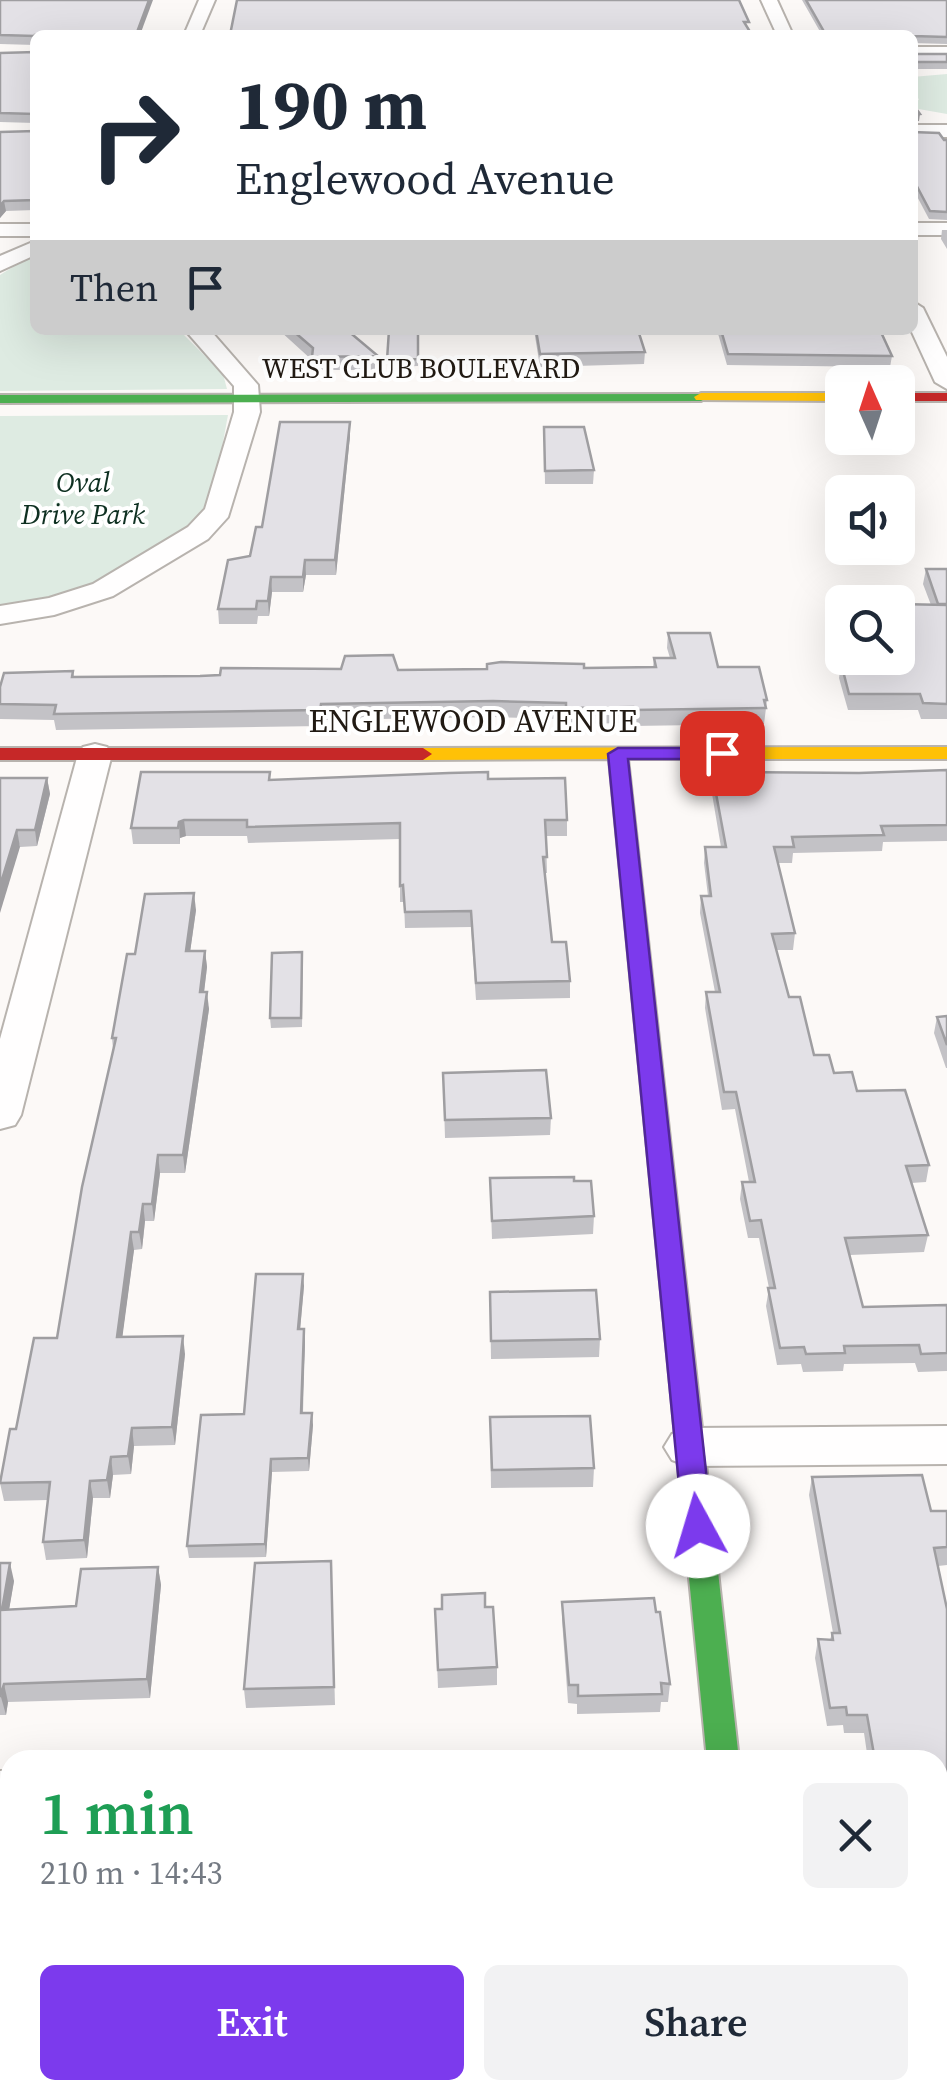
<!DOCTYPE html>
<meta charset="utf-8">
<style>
:root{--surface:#fff;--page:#f2f2f3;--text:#1f2937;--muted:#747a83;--accent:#7c3aed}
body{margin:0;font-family:"Source Serif 4",serif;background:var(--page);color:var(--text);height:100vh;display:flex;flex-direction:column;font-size:38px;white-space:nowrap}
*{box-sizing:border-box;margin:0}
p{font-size:32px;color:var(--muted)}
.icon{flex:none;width:55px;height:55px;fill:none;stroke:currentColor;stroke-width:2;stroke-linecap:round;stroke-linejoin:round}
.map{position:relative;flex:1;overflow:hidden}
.sheet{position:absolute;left:0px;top:1750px;width:948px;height:350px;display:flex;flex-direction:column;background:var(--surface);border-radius:30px 30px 0 0;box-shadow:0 10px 40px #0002}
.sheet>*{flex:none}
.guide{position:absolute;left:30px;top:30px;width:888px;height:305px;border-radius:15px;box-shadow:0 10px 40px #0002;background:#fff;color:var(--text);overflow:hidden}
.needle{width:65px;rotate:357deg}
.controls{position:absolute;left:825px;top:365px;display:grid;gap:20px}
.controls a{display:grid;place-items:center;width:90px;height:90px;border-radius:15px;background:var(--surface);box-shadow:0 10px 40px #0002;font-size:50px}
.pin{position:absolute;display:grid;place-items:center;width:85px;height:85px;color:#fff;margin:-42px;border-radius:20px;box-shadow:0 5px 15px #0006}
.me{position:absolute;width:110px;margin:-55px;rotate:354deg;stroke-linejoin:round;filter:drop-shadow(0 0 8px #0008)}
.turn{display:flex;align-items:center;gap:35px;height:210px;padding:0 40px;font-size:45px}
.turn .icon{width:130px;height:130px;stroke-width:2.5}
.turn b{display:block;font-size:70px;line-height:85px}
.then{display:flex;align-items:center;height:95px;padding:0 40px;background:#0003;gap:20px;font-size:38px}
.round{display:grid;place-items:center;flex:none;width:105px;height:105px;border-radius:15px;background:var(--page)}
.overview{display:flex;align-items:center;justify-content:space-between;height:170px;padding:0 40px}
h1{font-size:60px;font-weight:600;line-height:75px;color:#1e9e55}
.action{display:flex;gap:20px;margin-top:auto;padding:20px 40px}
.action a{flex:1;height:115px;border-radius:15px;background:var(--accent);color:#fff;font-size:40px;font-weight:600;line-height:115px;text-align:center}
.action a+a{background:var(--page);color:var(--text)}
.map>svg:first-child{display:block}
.green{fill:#deebe2}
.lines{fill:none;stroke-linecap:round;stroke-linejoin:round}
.street-casing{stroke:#b8b3ae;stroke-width:4}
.fast-casing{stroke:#b8b3ae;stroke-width:4}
.slow-casing{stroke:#b8b3ae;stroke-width:4}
.jam-casing{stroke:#b8b3ae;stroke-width:4}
.street{fill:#fffefe;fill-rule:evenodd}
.fast{fill:#4caf50;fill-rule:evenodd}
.slow{fill:#ffc107;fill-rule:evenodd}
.jam{fill:#c62828;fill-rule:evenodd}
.wall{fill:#c3c2c6}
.shaded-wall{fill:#9f9ea1}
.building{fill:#e3e1e6;stroke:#9f9ea1;stroke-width:2.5}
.route{fill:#7c3aed;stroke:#51269a;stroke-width:2.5}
.labels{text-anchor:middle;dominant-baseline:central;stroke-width:8;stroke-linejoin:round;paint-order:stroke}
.far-street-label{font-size:28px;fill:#211a13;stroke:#fff}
.far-park-label{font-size:28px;font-style:italic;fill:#0e3021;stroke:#fff}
.street-label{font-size:32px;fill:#211a13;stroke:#fff}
</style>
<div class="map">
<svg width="947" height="2100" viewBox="0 0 947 2100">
<rect width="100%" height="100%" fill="#fcf9f7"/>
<g class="green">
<path d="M947 74V114L913 108 919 99 913 96 912 77Z"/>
<path d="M35 253V330H179L223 374 227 389 0 391V275Z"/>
<path d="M228 415 209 518 104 581 50 599 0 607V416Z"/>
</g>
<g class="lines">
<g class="street-casing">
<g id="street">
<path d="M199 0H215L200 35H184Z"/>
<path d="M761 0H777L793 35H777Z"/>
<rect x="912" y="47" width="35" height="10"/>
<rect x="912" y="125" width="35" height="12"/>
<rect x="912" y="223" width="35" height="12"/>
<rect x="0" y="224" width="35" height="12"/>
<path d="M35 241V255L0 271V256Z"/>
<path d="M912 301 923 308 947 357V389L935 382 911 330Z"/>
<path d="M185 330H210L258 385 260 412 228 517 208 539 113 596 54 615 0 624V606L49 598 93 584 188 527 205 509 234 412V386Z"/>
<path d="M95 744 107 747 112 754 21 1115 15 1125 0 1129V1039L78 754 83 747Z"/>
<path d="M947 1426V1464L689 1466 672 1460 664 1447 672 1434 689 1428Z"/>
<rect x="0" y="1771" width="10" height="52"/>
<path d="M726 2090H790L791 2100H727Z"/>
</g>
</g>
<g class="fast-casing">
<g id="fast">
<path d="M706 394 708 397 701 401 0 403V395Z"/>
<path d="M690 1435 700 1438 704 1446 739 1760H707L676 1446 680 1438Z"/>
</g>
</g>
<g class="slow-casing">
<g id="slow">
<path d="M701 393H842V401L696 400 694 397Z"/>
<path d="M947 747V759H628L704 1446 700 1454 690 1457 680 1454 676 1446 609 759 423 760 414 754 423 748Z"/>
</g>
</g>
<g class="jam-casing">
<g id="jam">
<rect x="898" y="393" width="49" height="8"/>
<path d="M0 748H423L432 754 423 760H0Z"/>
</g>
</g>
<use href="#street" class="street"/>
<use href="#fast" class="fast"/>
<use href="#slow" class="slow"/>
<use href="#jam" class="jam"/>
</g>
<g class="wall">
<path d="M0 0 35 35V45L0 44Z"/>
<path d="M802 0H947V44L912 43V35H822Z"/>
<path d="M35 52V123L0 122V53Z"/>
<path d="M913 54H947V69H914L912 72Z"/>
<path d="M35 131V210L6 211 0 218V132Z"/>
<path d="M912 132 947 140V220L929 219 912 187Z"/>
<path d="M942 230H947V249L941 239Z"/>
<path d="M279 330H347L378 356 379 370H313V361Z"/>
<path d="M389 330H419L418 366 387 367Z"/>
<path d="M534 330H638L645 352 644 364 540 367Z"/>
<path d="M717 330H880L892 356 890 367 727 365Z"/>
<path d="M350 422V436L336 575H306L303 592H272L269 616H258L257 624H219L218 609 250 556 262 527Z"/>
<path d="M544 427 594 470 593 484H545Z"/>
<path d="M926 569H947V719H921L918 710H848L839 678 841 663H899L898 654V604L931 605 923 584Z"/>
<path d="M668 633 767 700 764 724 632 726V723L566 724 565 719 493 717 322 720 321 726 56 730 54 720 0 719V704L73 671 74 677 200 676 398 670 653 667 654 658H670L667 648Z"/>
<path d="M947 770V841L883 842 882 851 793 853 792 863H778L795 933 793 950H776L789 997 814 1055 857 1091 929 1165 926 1182 911 1183 928 1235 924 1252 850 1255 863 1307 947 1305V1371L918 1372 915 1363 844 1364 843 1371 803 1372 801 1364 777 1365 766 1306 769 1288 759 1238H748L740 1199 742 1182H749L735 1109 722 1110 705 1008 706 992H715L700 913 701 896H708L704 863 705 847H721L711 788 712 772 859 773Z"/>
<path d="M270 772V780L488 779 567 820V836H546L547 873H544L552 942 570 981V998L476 1000 471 927 405 928 404 902H400V839L248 843 247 836H186L180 838V844H133L131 828Z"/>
<path d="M0 778H47L50 794 37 846 20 847Z"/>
<path d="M196 910 190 951H205L207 967 204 992 209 1009 185 1173H160L154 1221H145L142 1249 134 1250 122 1337 185 1354 175 1445 134 1446 131 1474 113 1475 110 1498H93L87 1558 46 1560 43 1542 48 1500 4 1501 0 1483 16 1429 57 1338 113 1049 112 1038 135 954Z"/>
<path d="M303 961 302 1027 271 1028 270 1018Z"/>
<path d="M947 1016V1068H946L934 1033 937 1017Z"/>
<path d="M443 1073 551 1118 550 1135 445 1138Z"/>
<path d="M490 1178 574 1181 594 1216 593 1234 492 1239Z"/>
<path d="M304 1286 300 1329H304L305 1341 303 1413 313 1425 309 1471 272 1472 266 1557 189 1558 187 1546 244 1414Z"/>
<path d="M490 1292 600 1339 599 1357 491 1359Z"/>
<path d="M490 1417 594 1468 593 1487 491 1488Z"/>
<path d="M812 1477 931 1511H947V1565L938 1566 947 2100H933L932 2090H938V1760H868L864 1733H844L843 1725 827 1726 815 1658 818 1639 830 1640 832 1633H833L809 1495Z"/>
<path d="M331 1561 335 1705 246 1708 244 1689Z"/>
<path d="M0 1563 14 1581 9 1609 76 1606 158 1567 161 1585 150 1698 8 1702 6 1715H0Z"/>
<path d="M562 1602 670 1684 668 1702H661L660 1712 577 1714V1704L568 1703 562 1620Z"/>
<path d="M485 1607 497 1667V1685L438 1688 435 1609Z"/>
</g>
<g class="shaded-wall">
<path d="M149 0H153L140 35H136Z"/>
<path d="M920 114 919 121 912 122V115Z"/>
<path d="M4 201 6 211 0 218V206Z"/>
<path d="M350 422V436L336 575 335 560Z"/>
<path d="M305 560 306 575 303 592V577Z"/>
<path d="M271 577 272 592 269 616 268 601Z"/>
<path d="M47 778 50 794 37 846 35 830Z"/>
<path d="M184 820 186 836 180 838V844L179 822Z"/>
<path d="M17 830 20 847 0 913V886Z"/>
<path d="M194 893 196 910 188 967 186 951Z"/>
<path d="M205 951 207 967 202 1009 200 992Z"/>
<path d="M207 992 209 1009 185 1173 183 1155Z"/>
<path d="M158 1155 160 1173 154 1221 152 1204Z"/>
<path d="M143 1204 145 1221 142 1249 139 1232Z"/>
<path d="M131 1232 134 1250 120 1355 117 1337Z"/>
<path d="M303 1274 304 1286 299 1342 298 1329Z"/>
<path d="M304 1329 305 1341 302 1426 301 1413Z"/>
<path d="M183 1336 185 1354 175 1445 172 1427Z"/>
<path d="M312 1413 313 1425 309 1471 308 1458Z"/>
<path d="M132 1428 134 1446 131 1474 128 1456Z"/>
<path d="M111 1457 113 1475 110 1498 107 1480Z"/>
<path d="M271 1459 272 1472 266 1557 265 1544Z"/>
<path d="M90 1481 93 1498 87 1558 84 1540Z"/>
<path d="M10 1563 14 1581 6 1628 2 1610Z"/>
<path d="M158 1567 161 1585 150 1698 147 1679Z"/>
<path d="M4 1684 8 1702 6 1715 1 1697Z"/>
</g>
<g class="building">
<path d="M0 0H149L136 35H35V36L0 35Z"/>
<path d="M237 0H739L749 22H744L752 35H230Z"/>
<path d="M806 0H947V37L913 36 912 38V35H826Z"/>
<path d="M35 52V114L0 113V53Z"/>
<path d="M913 54H947V62H912Z"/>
<path d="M912 103 920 114 912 115Z"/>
<path d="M35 131V200L4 201 0 206V132Z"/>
<path d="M912 132 939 133 944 140H947V212L930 211 912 177Z"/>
<path d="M292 330H347L378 356 312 357 313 348Z"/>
<path d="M389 330H418V359L387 360Z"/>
<path d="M536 330H638L645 352 540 354Z"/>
<path d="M721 330H880L892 356 728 354Z"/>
<path d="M280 422H350L335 560H305L303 577H271L268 601H257L256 609H218L228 560 250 556 256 527H262Z"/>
<path d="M544 427H584L594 470 545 471Z"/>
<path d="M926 569H947V604H938Z"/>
<path d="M898 604 947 605V704L923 703 920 694H849L841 663H904L898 629Z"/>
<path d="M668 633H710L718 667H759L767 700H764L766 708 633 710V707L566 708V703L493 701 321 704 320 710 54 714 56 705 0 704V687L4 673 73 671 72 677 200 676 220 675 221 668 341 669 345 656 393 655 398 670 487 669V664L501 662 584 664V668L656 667 654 658H675Z"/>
<path d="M947 770V825L881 826 884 835 792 837 794 847H774L795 933 772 934 789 997H800L814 1055H829L834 1073 852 1072 857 1091 905 1090 929 1165 906 1166 928 1235 845 1238 863 1307 947 1305V1353L921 1354 919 1345 844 1346 845 1353 806 1354 804 1347 780 1348 768 1288H775L761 1220 750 1221 742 1182H755L736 1092H724L706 992H720L701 896H711L705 847H726L712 772 859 773Z"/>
<path d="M141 772H270L269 780 449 773 488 772V779L565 778 567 820H545L547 857H543L552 942H566L570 981 476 983 471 911 405 912 403 885 400 886V823L247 827V820H184L179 822 178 828H131Z"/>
<path d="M0 778H47L35 830H17L0 886Z"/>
<path d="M194 893 186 951H205L200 992H207L183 1155H158L152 1204H143L139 1232H131L117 1337 183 1336 172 1427 132 1428 128 1456 111 1457 107 1480 90 1481 84 1540 43 1542 50 1482 0 1483 10 1429H16L34 1338H57L82 1187 116 1038H112L127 954H135L145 894Z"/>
<path d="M302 952 301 1018H270L272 953Z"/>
<path d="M947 1016V1045L937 1017Z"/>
<path d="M546 1070 551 1118 445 1120 443 1073Z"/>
<path d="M574 1177V1181H591L594 1216 492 1221 490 1178Z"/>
<path d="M256 1274H303L298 1329H304L301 1413H312L308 1458 271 1459 265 1544 187 1546 201 1415 244 1414Z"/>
<path d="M596 1290 600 1339 491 1341 490 1292Z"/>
<path d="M590 1416 594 1468 492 1470 490 1417Z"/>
<path d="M922 1475 931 1511H947V1547L934 1548 947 1609V2100H941L938 2078V1760H875L867 1715H847L846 1707 830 1708 818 1639 833 1640 832 1633H840L812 1477Z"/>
<path d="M331 1561 334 1687 244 1689 255 1563Z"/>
<path d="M0 1563H10L2 1610 76 1606 81 1569 158 1567 147 1679 4 1684 0 1697Z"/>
<path d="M485 1593V1607H493L497 1667 438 1670 435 1609H442V1595Z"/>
<path d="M654 1598 656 1612H660L670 1684 661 1683 662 1694 578 1696V1685H569L562 1602Z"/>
</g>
<path class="route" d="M618 748H722L731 753 722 759H628L712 1526 708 1535 698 1538 687 1535 683 1526 608 754Z"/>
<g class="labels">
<g class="far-street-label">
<text x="421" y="368">WEST CLUB BOULEVARD</text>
</g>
<g class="far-park-label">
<text x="83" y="482">Oval<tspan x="83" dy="32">Drive Park</tspan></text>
</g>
<g class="street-label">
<text x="473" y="721">ENGLEWOOD AVENUE</text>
</g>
</g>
</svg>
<div class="controls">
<a><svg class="needle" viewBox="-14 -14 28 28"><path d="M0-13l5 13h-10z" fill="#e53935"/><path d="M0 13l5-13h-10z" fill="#747a83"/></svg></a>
<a><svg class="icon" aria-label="sound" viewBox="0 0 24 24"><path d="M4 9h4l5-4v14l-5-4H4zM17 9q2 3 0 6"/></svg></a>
<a><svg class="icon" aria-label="search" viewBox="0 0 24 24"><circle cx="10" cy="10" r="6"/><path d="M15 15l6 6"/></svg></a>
</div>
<div class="pin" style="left:722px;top:753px;background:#d93025"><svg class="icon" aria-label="arrive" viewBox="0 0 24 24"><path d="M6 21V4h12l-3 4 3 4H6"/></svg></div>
<svg class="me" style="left:698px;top:1526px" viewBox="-20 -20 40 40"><circle r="19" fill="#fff"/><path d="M0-13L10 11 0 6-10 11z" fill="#7c3aed"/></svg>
<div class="guide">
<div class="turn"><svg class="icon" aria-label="right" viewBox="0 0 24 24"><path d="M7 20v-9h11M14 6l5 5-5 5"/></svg><div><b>190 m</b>Englewood Avenue</div></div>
<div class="then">Then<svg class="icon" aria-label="arrive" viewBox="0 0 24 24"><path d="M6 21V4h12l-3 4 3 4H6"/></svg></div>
</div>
<section class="sheet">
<div class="overview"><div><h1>1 min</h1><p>210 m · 14:43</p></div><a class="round"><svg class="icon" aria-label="close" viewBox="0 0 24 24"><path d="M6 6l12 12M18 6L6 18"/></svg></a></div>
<div class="action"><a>Exit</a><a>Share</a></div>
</section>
</div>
